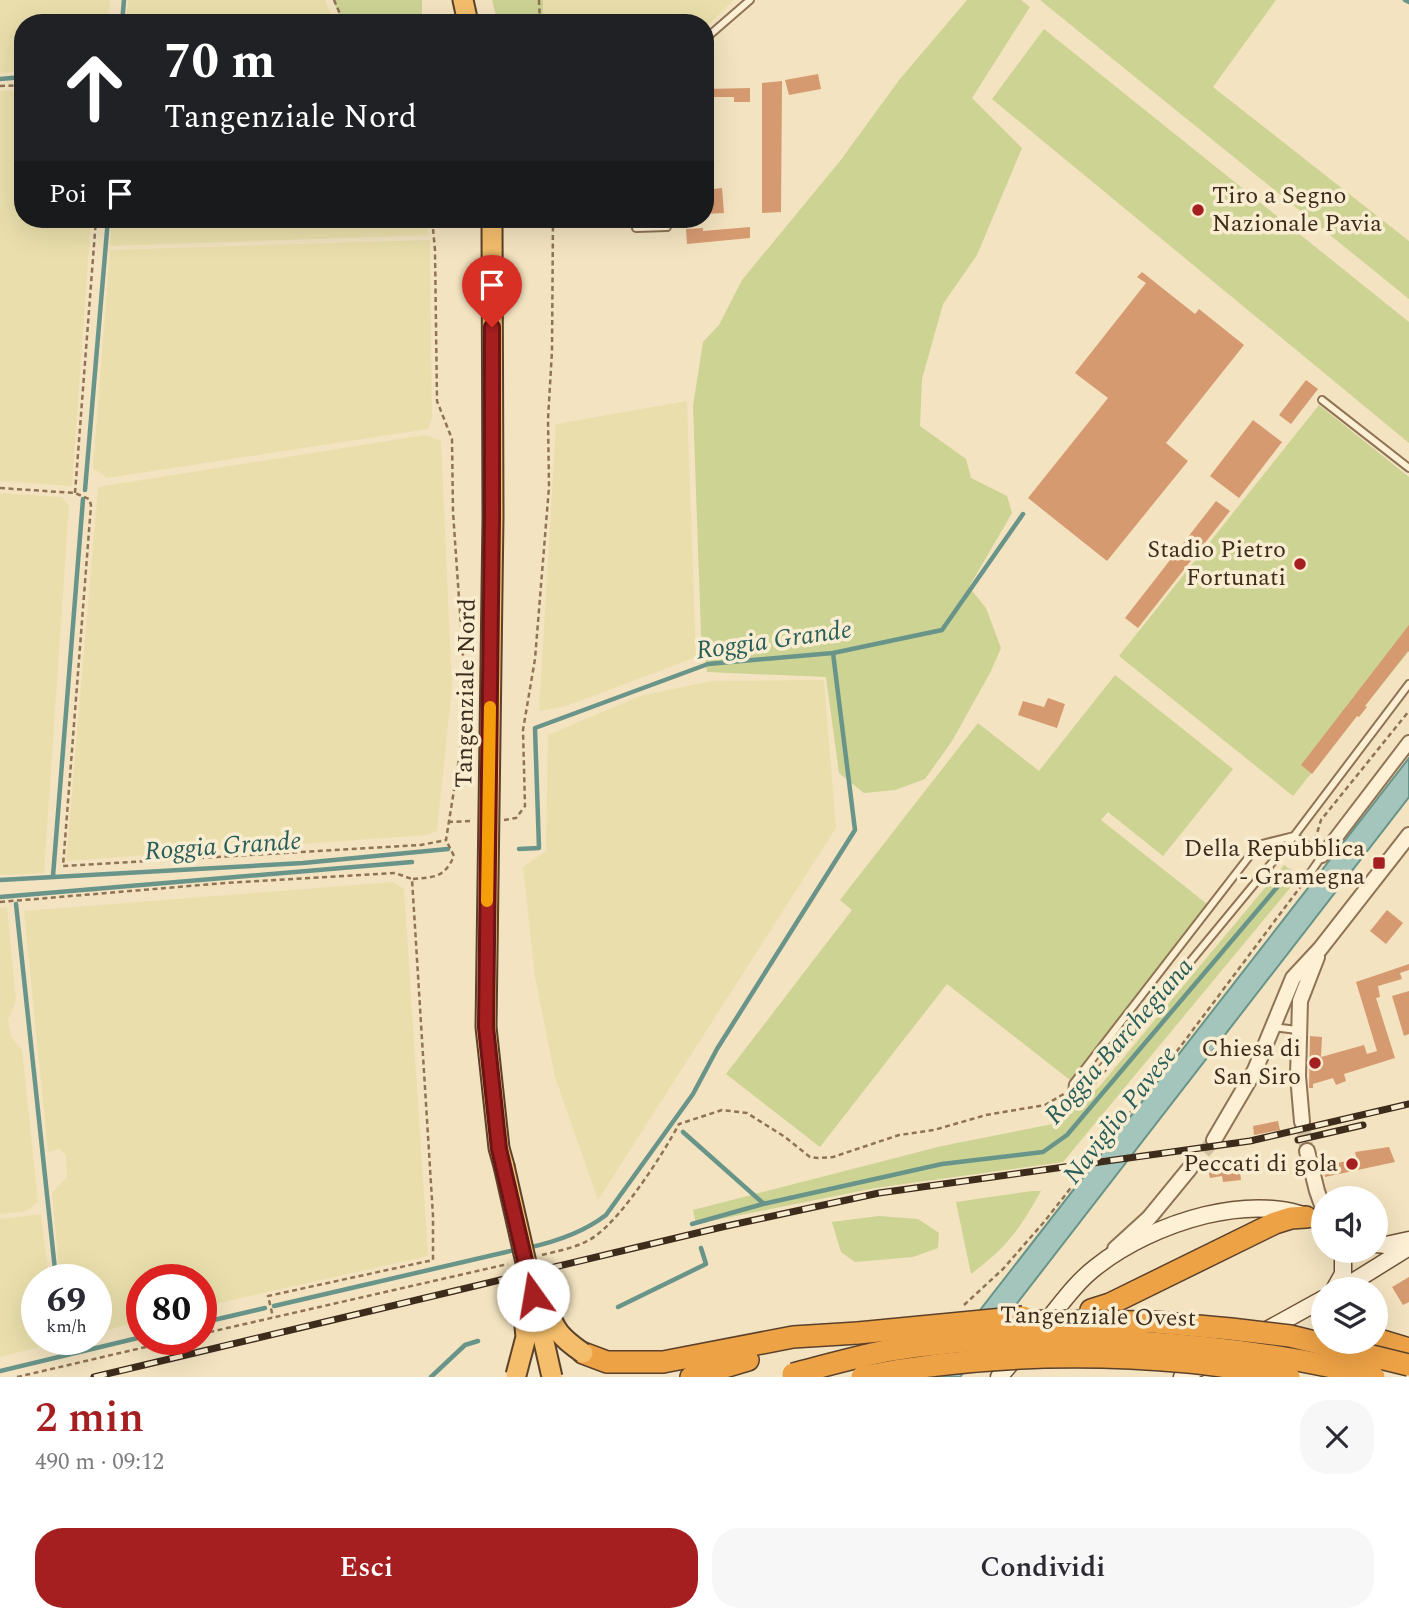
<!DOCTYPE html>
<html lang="it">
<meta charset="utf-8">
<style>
:root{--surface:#fff;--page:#f7f7f7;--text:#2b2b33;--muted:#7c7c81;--accent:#a51e20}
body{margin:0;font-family:Spectral,serif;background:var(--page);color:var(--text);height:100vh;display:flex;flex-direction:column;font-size:26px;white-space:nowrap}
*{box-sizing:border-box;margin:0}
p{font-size:23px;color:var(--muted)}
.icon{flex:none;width:38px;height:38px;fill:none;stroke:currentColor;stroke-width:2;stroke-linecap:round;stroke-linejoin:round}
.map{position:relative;height:1377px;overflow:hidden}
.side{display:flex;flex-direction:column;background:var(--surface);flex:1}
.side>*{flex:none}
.banner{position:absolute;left:14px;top:14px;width:700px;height:214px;border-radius:28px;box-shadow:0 7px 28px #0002;background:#202124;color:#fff;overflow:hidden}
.tools{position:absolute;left:1311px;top:1186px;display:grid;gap:14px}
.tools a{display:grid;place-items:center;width:77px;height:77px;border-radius:50%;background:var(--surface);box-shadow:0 7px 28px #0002;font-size:35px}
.speed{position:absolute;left:21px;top:1264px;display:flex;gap:14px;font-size:35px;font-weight:700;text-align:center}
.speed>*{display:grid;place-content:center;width:91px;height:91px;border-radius:50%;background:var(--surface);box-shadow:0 7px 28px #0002;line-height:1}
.speed small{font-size:18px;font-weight:400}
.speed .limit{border:10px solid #d22;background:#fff;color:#111}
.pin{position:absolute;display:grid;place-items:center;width:60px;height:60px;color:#fff;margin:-72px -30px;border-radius:50% 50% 50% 0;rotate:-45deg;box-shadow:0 0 7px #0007}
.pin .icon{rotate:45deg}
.me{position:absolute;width:77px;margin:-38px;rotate:347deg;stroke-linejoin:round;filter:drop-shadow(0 0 5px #0008)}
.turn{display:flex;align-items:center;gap:24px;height:147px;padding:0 35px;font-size:32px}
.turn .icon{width:91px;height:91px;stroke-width:2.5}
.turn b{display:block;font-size:49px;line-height:60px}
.then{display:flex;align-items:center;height:66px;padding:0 35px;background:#0003;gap:14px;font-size:26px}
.round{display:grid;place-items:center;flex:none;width:74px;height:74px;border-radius:28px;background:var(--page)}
.overview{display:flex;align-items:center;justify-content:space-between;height:119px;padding:0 35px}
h1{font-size:42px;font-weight:600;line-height:52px;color:var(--accent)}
.button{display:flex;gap:14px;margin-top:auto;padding:14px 35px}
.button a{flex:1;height:80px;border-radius:28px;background:var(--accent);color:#fff;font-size:28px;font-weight:600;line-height:80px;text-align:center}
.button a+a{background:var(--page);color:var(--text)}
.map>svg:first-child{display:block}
.farmland{fill:#eadfac}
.green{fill:#ccd393}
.water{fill:#a3c5bb;stroke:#699489;stroke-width:2}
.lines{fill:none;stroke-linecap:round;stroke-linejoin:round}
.stream{stroke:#699489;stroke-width:4.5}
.building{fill:#d69a71}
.tertiary-tunnel{stroke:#cfbe9f;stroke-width:14;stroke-dasharray:14 7;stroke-linecap:butt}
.service-casing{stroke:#8f7355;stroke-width:10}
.minor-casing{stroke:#8f7355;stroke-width:16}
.tertiary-casing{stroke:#8f7355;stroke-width:18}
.secondary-casing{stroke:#705439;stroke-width:19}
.trunk-casing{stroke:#5c412a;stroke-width:23}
.motorway-casing{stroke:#5c412a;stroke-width:24}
.path{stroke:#8f7355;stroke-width:2.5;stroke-dasharray:5 3.5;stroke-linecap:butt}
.service{stroke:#fdf0d5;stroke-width:6}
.minor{stroke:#fdf0d5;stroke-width:12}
.tertiary{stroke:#fdf0d5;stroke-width:14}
.secondary{stroke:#fdf0d5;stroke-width:16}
.trunk{stroke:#f4be6c;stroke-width:19}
.motorway{stroke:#eda246;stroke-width:21}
.rail-casing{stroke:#3d2b1c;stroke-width:7}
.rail{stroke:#f9edd1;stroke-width:4.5;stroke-dasharray:13;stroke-linecap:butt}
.trunk-bridge-casing{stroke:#5c412a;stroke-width:23;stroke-linecap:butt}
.motorway-bridge-casing{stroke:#5c412a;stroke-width:24;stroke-linecap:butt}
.trunk-bridge{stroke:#f4be6c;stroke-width:19}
.motorway-bridge{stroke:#eda246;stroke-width:21}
.route-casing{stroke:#6b1415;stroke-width:18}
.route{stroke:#a51e20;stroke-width:12}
.slow{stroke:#f59e0b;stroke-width:12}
.poi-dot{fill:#a51e20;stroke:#f9edd1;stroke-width:2.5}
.labels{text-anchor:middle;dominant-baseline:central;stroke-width:7;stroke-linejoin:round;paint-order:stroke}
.poi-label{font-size:24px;fill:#3d2b1c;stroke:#f9edd1;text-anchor:end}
.street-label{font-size:24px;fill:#3d2b1c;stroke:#f9edd1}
.water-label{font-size:26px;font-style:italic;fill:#295e5a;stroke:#f9edd1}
</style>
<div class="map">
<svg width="1409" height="1377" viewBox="0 0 1409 1377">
<rect width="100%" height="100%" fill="#f3e3c0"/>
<g class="farmland">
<path d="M0 0H110L108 23H23V71L0 73Z"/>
<path d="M128 0H325L335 23H126Z"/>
<path d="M543 0H734L705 28V23H543Z"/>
<path d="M23 90V219H91L72 486 0 481V91Z"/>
<path d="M112 219H425L429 235 110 246Z"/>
<path d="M430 240 432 418 428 429 107 478 93 468 110 250Z"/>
<path d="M687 401 696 657 566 706 539 711 556 424Z"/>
<path d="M425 435 441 441 452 687 437 831 426 835 66 861 98 487Z"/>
<path d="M0 493 62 497 69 506 44 873 0 875Z"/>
<path d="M824 680 836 828 598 1200 555 1077 535 977 523 867 546 851 548 735 640 696 711 681Z"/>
<path d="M393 882 404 889 428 1256 201 1307V1279H142V1321L96 1333V1279H60L52 1193 67 1177 66 1155 59 1149 48 1152 24 911Z"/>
<path d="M7 907 16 1001 8 1020 11 1037 22 1050 38 1202 26 1211 0 1214V908Z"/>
<path d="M41 1214 49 1279H37V1339H57L58 1342 0 1357V1219Z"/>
</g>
<g class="green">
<path d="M333 0H422V23H342Z"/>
<path d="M492 0H543V23H498Z"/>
<path d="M967 0H1021L1030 7 972 98 1022 148 977 255 943 304 922 379 920 426 966 459 971 478 1007 496 1012 513 969 587 986 608 1001 648 990 673 952 741 925 779 895 790 864 793 839 773 826 677 707 672 701 634 693 406 703 342 719 325 742 280 840 161 900 79Z"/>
<path d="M1040 0H1276L1213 87 1409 241V299Z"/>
<path d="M1044 29 1409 322V443L992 99Z"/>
<path d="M1319 405 1409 477V651L1293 796 1119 656Z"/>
<path d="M1115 675 1233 769 1163 856 1108 812 1101 820 1207 904 1070 1080 947 984 820 1147 726 1074 852 910 840 900 978 723 1039 771Z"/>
<path d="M1284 865 1300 876 1063 1162 875 1188 696 1224 693 1210 942 1146 1053 1124 1099 1087Z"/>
<path d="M1032 1191H1041C1019 1230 1007 1247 971 1274L956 1202Z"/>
<path d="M879 1216 918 1219 939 1233 938 1248 913 1257 855 1262 841 1252 832 1222Z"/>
</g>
<path class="water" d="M1409 758V797L960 1377H928Z"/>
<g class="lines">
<g class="stream">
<path d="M1405 0 1409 2"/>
<path d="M122 23 124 0"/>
<path d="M0 79 23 77"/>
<path d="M85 490 108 219"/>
<path d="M519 849 539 848 535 728 708 664 833 653 942 630 1023 514"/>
<path d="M53 876 83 499"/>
<path d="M0 880 303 863 448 849"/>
<path d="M0 897 412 862"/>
<path d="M16 904 56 1279"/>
<path d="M683 1132 763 1203"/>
<path d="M692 1224 763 1204 942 1164 1043 1152 1067 1135 1290 872"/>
<path d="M527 1248C555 1242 584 1232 606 1215L693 1094 717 1049 855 830 833 653"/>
<path d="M274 1306 519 1249"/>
<path d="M618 1307 706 1264 701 1248"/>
<path d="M201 1323 265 1308"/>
<path d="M0 1371 142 1337"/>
<path d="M431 1377 465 1345 478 1341"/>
</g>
</g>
<g class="building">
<path d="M818 74 821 89 789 95 785 80Z"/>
<path d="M782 81 781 212 762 213V83Z"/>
<path d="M750 88V102H734V97H705V89Z"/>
<path d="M705 126H710L713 189 722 188 724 213 705 214Z"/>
<path d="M750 227V238L687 244 686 229 703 228V231Z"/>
<path d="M1142 272 1195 314 1199 309 1244 345 1166 443 1188 461 1107 561 1028 498 1108 398 1075 373 1146 283 1137 277Z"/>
<path d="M1306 380 1318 389 1291 424 1279 415Z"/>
<path d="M1253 420 1282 442 1239 498 1210 476Z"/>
<path d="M1216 501 1230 511 1138 628 1125 618Z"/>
<path d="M1409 625V652L1408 651 1365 706 1367 707 1359 717 1357 716 1312 774 1301 765Z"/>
<path d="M1048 698 1065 704 1057 728 1018 715 1023 701 1044 707Z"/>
<path d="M1387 910 1403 923 1386 944 1370 931Z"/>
<path d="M1409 964V970L1400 973 1402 979 1378 986 1380 997 1376 998 1395 1058 1344 1074 1346 1081 1336 1085 1333 1078 1313 1084V1088H1309L1310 1036 1322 1037 1321 1057 1364 1045 1367 1054 1377 1051 1356 982Z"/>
<path d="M1409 991V1034L1404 1036 1392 996Z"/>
<path d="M1278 1121 1280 1130 1254 1135 1253 1126Z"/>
<path d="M1389 1147 1395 1162 1325 1177 1323 1161 1334 1159 1335 1163 1357 1160 1355 1152Z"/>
<path d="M1239 1164 1241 1180 1223 1182 1222 1176 1210 1178 1208 1169Z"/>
<path d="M1409 1277V1302L1403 1305 1392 1287Z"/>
</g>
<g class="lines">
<g class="tertiary-tunnel">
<path d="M1302 1122 1307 1151"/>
<path d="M1190 1168 1214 1140"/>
</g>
<g class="service-casing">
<g id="service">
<path d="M705 39 750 0"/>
<path d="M636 219V228L667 227"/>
<path d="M1322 400 1409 468"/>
<path d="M1306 879 1322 856 1294 836 1258 845 1073 1084 1072 1092 1081 1094 1294 836 1409 684"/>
<path d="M1273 1027 1297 1030"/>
</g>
</g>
<g class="minor-casing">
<path id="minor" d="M1322 856 1409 742"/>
</g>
<g class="tertiary-casing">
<g id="tertiary">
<path d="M1302 1122 1298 1076 1300 1001 1317 957"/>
<path d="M1214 1140 1255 1070 1293 978 1320 949 1409 835"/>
<path d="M1307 1151 1317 1191 1323 1208"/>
<path d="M1115 1249 1149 1218 1190 1168"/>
</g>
</g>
<g class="secondary-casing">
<g id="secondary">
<path d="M1376 1244 1386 1245 1409 1240"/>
<path d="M1334 1290 1343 1274V1251"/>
<path d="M1340 1290 1409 1247"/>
<path d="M1042 1327C1059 1307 1075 1283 1096 1267 1150 1224 1258 1186 1323 1224"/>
<path d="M1227 1352 1323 1299"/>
<path d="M999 1377 1018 1355"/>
<path d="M1182 1377 1208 1363"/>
</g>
</g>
<g class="trunk-casing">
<g id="trunk">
<path d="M463 0 468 23"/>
<path d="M492 219 493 517 486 1027 499 1148 504 1166"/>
</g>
</g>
<g class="motorway-casing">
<g id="motorway">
<path d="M1344 1288V1290"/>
<path d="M1091 1310 1110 1304 1275 1223 1291 1218 1306 1217"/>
<path d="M1376 1339 1409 1349"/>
<path d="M583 1353 607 1362H663L793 1337 858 1333"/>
<path d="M691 1377 748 1360"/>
</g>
</g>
<g class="path">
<path d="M334 0 344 23"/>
<path d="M539 0 540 23"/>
<path d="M0 86 23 85"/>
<path d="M0 488 75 493 89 499 91 505 63 866 421 845 446 840 462 740 463 656 453 512 452 439 437 401 435 250 433 229 429 219"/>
<path d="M75 493 96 219"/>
<path d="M504 820 516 818 525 806 523 730 535 659 549 487 548 419 552 351 553 219"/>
<path d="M448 822 471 821"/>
<path d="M1315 840 1321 820 1409 711"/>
<path d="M413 879C435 877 444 878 454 856L446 840"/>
<path d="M0 902 225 883 395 873 412 879 433 1216V1260L268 1296 273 1317"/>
<path d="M542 1255C561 1250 582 1247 598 1234 625 1213 663 1154 679 1124L722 1110 747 1113 785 1137 810 1157 818 1158 833 1157 899 1135 934 1130 986 1115 1045 1105 1064 1094"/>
<path d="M964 1305 1003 1269 1044 1222 1147 1091 1301 886"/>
<path d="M201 1334 508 1264"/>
<path d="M17 1377 180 1339"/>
</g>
<use href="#service" class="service"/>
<use href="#minor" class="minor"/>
<use href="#tertiary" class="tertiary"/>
<use href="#secondary" class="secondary"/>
<use href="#trunk" class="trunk"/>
<use href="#motorway" class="motorway"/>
<g class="rail-casing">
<g id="rail">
<path d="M1298 1140 1363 1125"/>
<path d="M94 1377 722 1227 879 1193 1250 1141 1409 1104"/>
</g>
</g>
<use href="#rail" class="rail"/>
<g class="trunk-bridge-casing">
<g id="trunk-bridge">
<path d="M504 1166 552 1377"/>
<path d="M546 1304C554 1330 560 1337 583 1353"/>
<path d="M516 1375 526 1337 522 1295"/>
</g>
</g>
<g class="motorway-bridge-casing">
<g id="motorway-bridge">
<path d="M1009 1318 1030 1321 1154 1322 1231 1329 1290 1336 1409 1365"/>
<path d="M858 1333 1023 1317"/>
<path d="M793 1374C824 1366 855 1357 886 1351 969 1337 1054 1336 1137 1342 1217 1347 1296 1356 1374 1377"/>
<path d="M862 1377C969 1356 1079 1352 1188 1362 1222 1365 1256 1372 1289 1377"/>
</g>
</g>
<use href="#trunk-bridge" class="trunk-bridge"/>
<use href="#motorway-bridge" class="motorway-bridge"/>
</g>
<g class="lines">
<g class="route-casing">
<path id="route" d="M492 327V517L486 1027 499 1149 533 1295"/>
</g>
<use href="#route" class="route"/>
<path class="slow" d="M487 901 490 707"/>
</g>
<g class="poi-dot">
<circle cx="1198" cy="210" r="7"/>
<circle cx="1300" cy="564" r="7"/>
<rect x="1372" y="856" width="14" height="14" rx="3.5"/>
<circle cx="1315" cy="1063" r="7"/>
<circle cx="1352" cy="1164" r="7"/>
</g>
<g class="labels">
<g class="poi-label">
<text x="1212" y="196" text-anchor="start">Tiro a Segno<tspan x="1212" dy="28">Nazionale Pavia</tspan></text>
<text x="1286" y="550">Stadio Pietro<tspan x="1286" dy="28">Fortunati</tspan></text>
<text x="1365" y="849">Della Repubblica<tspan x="1365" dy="28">- Gramegna</tspan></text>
<text x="1301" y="1049">Chiesa di<tspan x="1301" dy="28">San Siro</tspan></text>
<text x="1338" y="1164">Peccati di gola</text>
</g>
<g class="street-label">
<text transform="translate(466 693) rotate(-89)">Tangenziale Nord</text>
<text transform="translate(1098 1317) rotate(1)">Tangenziale Ovest</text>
</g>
<g class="water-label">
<text transform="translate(774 640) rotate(-8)">Roggia Grande</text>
<text transform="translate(223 846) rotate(-4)">Roggia Grande</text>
<text transform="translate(1119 1041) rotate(-49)">Roggia Barchegiana</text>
<text transform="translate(1120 1115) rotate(-52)">Naviglio Pavese</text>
</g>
</g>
</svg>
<div class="tools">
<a><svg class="icon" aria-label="sound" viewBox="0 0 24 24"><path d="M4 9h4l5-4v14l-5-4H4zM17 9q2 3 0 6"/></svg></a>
<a><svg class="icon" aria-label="layers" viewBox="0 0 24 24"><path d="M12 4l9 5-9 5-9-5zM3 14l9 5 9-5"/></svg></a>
</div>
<div class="speed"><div>69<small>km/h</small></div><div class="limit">80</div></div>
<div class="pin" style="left:492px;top:327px;background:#d93025"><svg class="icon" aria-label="arrive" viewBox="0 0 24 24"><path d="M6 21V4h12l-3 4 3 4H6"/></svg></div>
<svg class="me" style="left:533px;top:1295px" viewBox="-20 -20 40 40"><circle r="19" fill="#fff"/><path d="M0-13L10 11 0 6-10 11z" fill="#a51e20"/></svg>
<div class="banner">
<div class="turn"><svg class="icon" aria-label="ahead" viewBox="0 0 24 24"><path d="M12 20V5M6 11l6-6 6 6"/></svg><div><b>70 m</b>Tangenziale Nord</div></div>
<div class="then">Poi<svg class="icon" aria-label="arrive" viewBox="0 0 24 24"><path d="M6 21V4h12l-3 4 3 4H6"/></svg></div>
</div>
</div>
<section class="side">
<div class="overview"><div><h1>2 min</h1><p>490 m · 09:12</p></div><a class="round"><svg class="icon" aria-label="close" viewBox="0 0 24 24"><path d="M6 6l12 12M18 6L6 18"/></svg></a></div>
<div class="button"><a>Esci</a><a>Condividi</a></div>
</section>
